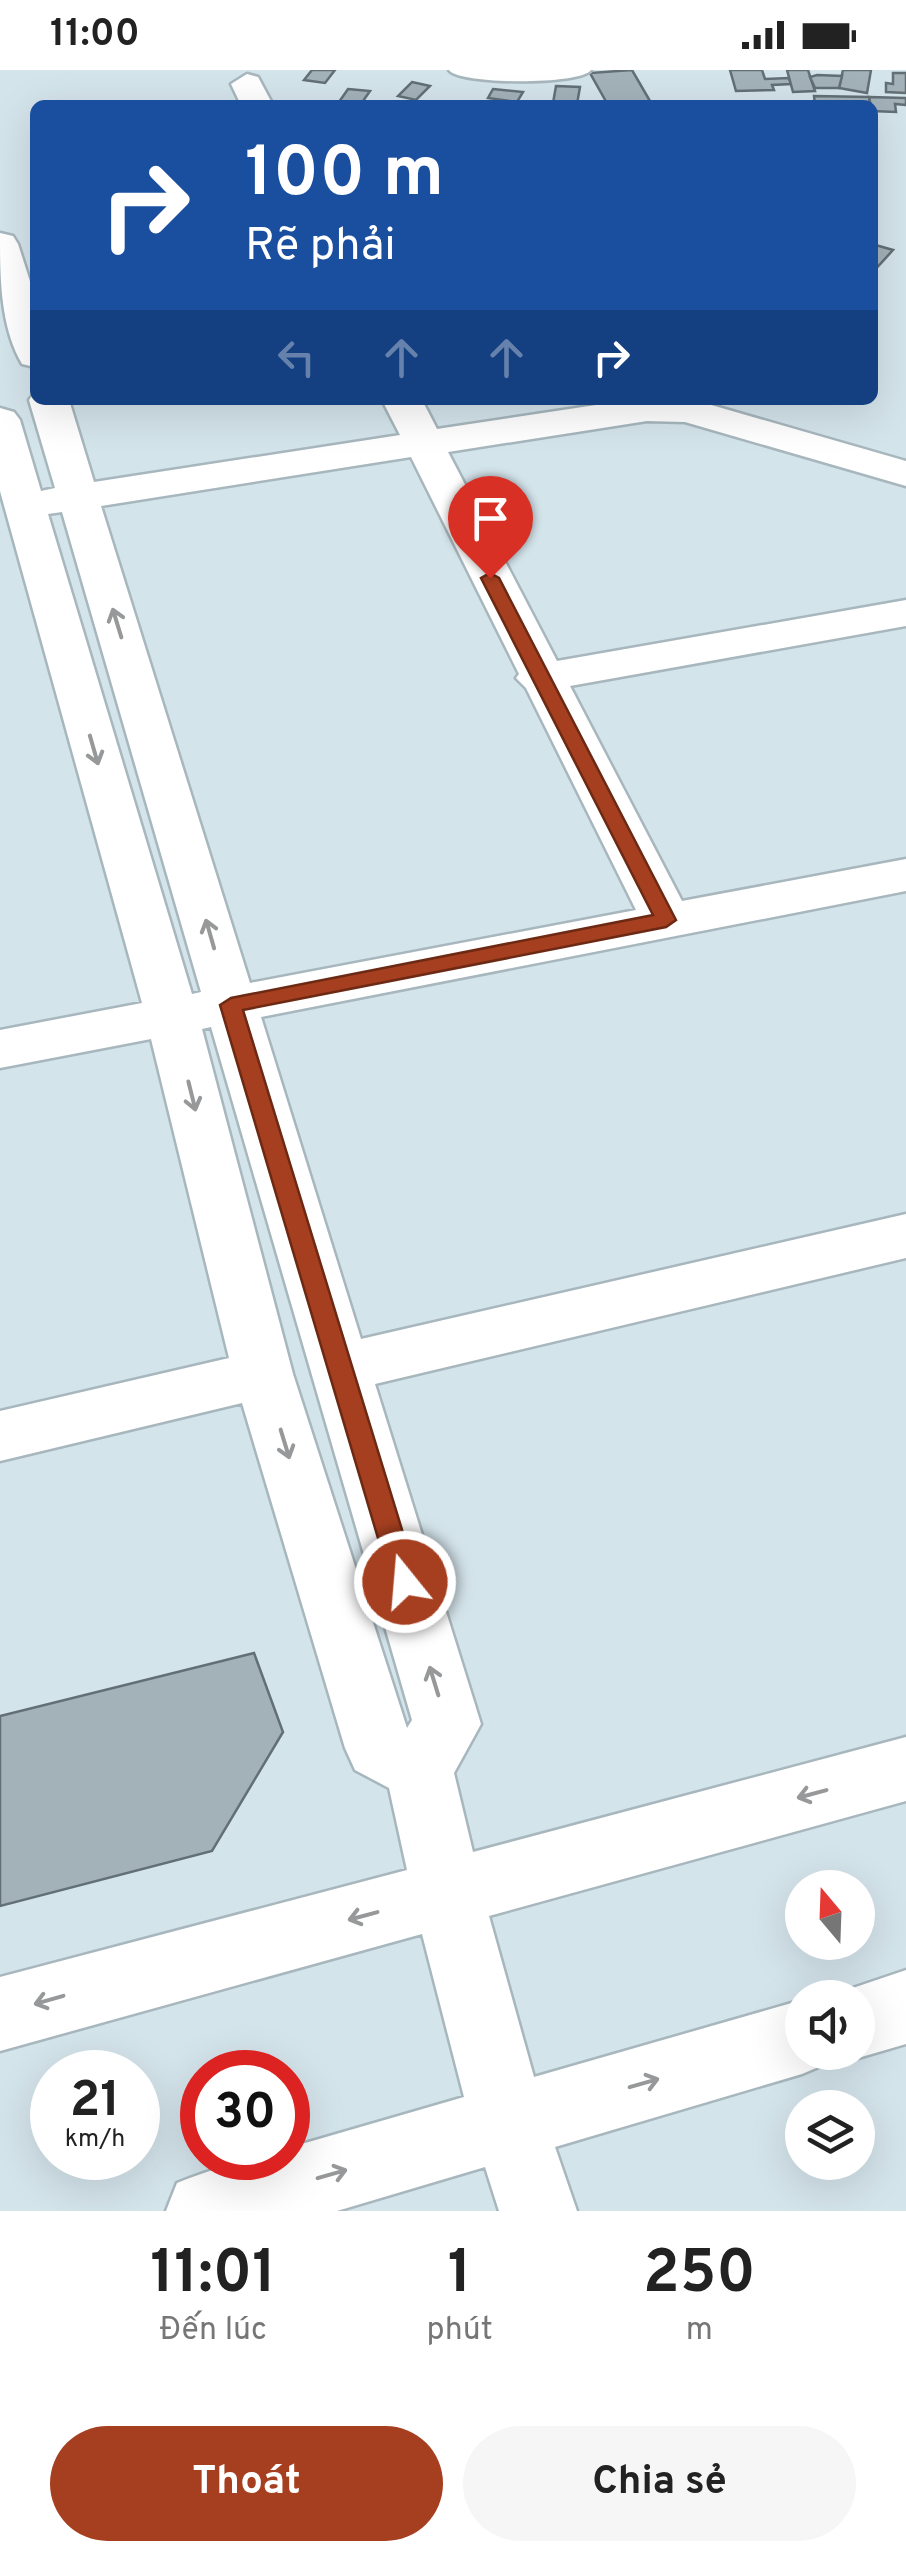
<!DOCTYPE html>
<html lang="vi">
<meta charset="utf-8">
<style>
:root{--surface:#fff;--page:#f6f6f6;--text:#222;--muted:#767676;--accent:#a63f1f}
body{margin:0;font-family:Overpass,sans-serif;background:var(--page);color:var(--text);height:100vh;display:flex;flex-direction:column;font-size:38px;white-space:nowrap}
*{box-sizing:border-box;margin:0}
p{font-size:32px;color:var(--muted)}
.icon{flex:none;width:55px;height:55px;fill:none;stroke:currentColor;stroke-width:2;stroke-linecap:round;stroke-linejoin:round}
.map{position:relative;height:2141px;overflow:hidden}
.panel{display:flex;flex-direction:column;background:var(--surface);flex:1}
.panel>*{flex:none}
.top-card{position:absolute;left:30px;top:30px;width:848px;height:305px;border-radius:15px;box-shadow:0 10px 40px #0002;background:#1a4fa0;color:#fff;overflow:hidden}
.needle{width:65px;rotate:341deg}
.controls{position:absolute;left:785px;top:1800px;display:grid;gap:20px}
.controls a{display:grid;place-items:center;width:90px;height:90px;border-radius:50%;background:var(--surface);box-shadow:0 10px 40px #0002;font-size:50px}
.speed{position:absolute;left:30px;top:1980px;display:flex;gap:20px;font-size:50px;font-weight:700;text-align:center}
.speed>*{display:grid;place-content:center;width:130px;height:130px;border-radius:50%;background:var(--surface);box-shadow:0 10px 40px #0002;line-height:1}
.speed small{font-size:25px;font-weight:400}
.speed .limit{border:15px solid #d22;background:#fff;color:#111}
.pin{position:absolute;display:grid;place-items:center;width:85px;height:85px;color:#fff;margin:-102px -42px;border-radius:50% 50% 50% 0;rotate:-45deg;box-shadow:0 0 10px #0007}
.pin .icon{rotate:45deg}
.me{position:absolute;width:110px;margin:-55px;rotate:343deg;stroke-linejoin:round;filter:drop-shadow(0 0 8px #0008)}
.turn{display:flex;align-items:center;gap:35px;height:210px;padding:0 50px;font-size:45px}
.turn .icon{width:130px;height:130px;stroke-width:2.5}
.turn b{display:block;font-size:70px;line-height:85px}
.lanes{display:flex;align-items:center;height:95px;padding:0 50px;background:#0003;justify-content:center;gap:50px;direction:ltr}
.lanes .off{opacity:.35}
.eta{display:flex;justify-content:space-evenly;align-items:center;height:170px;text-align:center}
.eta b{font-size:60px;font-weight:700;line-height:70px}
.action{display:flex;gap:20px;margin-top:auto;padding:20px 50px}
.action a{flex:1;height:115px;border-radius:60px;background:var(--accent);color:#fff;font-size:40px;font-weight:700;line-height:115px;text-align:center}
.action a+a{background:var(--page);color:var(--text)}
.status{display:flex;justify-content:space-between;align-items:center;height:70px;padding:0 50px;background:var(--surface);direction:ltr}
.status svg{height:28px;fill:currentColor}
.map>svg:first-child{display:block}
.building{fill:#a3b2b9;stroke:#627076;stroke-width:2.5}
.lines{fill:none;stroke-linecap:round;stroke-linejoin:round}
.minor-casing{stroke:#a7b7bd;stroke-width:5}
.minor{fill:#fff;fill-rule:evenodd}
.oneway{stroke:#969899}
.route{fill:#a63f1f;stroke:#6c2914;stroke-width:2.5}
</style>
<div class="status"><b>11:00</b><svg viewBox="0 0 49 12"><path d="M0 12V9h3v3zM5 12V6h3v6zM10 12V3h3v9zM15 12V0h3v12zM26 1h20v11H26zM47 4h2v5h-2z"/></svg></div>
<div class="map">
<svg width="906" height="2141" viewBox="0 0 906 2141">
<rect width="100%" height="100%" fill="#d4e4eb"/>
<g class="building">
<path d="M312 0H335L325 13 304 10Z"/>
<path d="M632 0 650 31 608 35 590 3Z"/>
<path d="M730 0H762L765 9 789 8 791 14 772 15 774 20 736 21Z"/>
<path d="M787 0H808L815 21 793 22Z"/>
<path d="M843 0H871L867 23 839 18Z"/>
<path d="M893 3H906V23L886 22V13L893 14Z"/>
<path d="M817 5 842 6 839 18H815L810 7Z"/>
<path d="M412 12 430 16 416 30 398 26Z"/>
<path d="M556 16 580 17 577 34 553 33Z"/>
<path d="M348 19 370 21 361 34 339 32Z"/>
<path d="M493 19 523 22 517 32 488 28Z"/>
<path d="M814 26 869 27 870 35H815Z"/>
<path d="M869 27 906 28V35L895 34 896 42 872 41Z"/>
<path d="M872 174 893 180 872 203Z"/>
<path d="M254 1583 283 1662 212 1781 0 1836V1646Z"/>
</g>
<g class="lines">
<g class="minor-casing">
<g id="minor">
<path d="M449 0H591C581 15 459 15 449 0Z"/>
<path d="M247 4 258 7 273 35H241L231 14Z"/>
<path d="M0 163 13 166 18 174 35 227V297L22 294C0 257 0 206 0 163Z"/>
<path d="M35 322V330H69L94 412 400 365 382 330H422L437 359 629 330H694L906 391V416L685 352 647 351 448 382 557 591 906 530V556L570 616 682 831 906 789V821L261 947 361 1269 906 1144V1188L375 1314 481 1654 454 1703 473 1782 906 1667V1731L489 1846 534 2007 802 1930V1982H833L828 1993 802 2004 555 2077 577 2141H499L485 2097 337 2141H166L177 2113C214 2098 248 2088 288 2088V2078L464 2027 422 1864 0 1981V1907L407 1800 389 1718 355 1700 345 1678 242 1333 0 1391V1341L229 1288 151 969 0 998V960L142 933 0 421V338L14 342 20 350 41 421 55 418 29 330ZM411 387 519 604 516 608 526 618 636 840 250 913 101 436ZM62 442 201 922 192 924 48 444ZM211 957 412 1650 407 1658 293 1304 202 959Z"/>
<path d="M906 1900V1974L858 1988 845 1982H858V1928L832 1925Z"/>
</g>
</g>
<use href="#minor" class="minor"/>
</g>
<defs><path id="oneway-shaft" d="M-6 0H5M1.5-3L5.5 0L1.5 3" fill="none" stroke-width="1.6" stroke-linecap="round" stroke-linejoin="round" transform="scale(2.5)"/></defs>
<g class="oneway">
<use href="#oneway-shaft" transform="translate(117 553) rotate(-107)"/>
<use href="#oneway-shaft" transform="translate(94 680) rotate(74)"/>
<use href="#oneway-shaft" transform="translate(210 864) rotate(-106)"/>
<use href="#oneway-shaft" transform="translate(192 1026) rotate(76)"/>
<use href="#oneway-shaft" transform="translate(285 1374) rotate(73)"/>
<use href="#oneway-shaft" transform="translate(434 1611) rotate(-107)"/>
<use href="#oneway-shaft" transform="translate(812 1724) rotate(165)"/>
<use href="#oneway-shaft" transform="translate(363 1846) rotate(165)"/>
<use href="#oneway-shaft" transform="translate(49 1930) rotate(164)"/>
<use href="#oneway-shaft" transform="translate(644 2013) rotate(-16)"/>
<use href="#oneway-shaft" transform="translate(332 2104) rotate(-16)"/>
</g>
<path class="route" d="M490 503 499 508 676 850 666 857 243 940 418 1512 414 1520H395L391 1512 220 935 231 928 653 845 481 508Z"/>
</svg>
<div class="controls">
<a><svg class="needle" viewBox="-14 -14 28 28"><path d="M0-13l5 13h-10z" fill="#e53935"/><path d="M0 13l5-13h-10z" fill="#767676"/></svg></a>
<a><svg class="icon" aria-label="sound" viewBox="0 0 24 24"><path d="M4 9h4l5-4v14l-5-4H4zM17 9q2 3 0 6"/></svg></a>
<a><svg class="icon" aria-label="layers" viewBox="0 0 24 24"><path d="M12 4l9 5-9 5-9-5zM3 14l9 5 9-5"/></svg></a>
</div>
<div class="speed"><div>21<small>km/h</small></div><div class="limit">30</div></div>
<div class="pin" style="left:490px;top:508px;background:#d93025"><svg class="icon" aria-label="arrive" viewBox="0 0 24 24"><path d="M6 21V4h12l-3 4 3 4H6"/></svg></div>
<svg class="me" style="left:405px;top:1512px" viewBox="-20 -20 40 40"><circle r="17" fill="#a63f1f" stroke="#fff" stroke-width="3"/><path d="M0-11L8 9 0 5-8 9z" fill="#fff"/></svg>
<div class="top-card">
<div class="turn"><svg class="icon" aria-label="right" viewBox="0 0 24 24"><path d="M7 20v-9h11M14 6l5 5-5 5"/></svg><div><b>100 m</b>Rẽ phải</div></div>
<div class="lanes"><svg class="icon off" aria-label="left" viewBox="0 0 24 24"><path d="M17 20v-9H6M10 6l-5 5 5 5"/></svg><svg class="icon off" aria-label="ahead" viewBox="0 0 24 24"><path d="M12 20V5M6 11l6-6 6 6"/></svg><svg class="icon off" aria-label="ahead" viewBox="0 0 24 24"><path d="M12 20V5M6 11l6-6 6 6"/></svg><svg class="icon" aria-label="right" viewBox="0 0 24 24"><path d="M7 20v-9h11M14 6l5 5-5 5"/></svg></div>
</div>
</div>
<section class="panel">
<div class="eta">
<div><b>11:01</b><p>Đến lúc</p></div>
<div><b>1</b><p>phút</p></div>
<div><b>250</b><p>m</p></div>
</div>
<div class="action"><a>Thoát</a><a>Chia sẻ</a></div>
</section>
